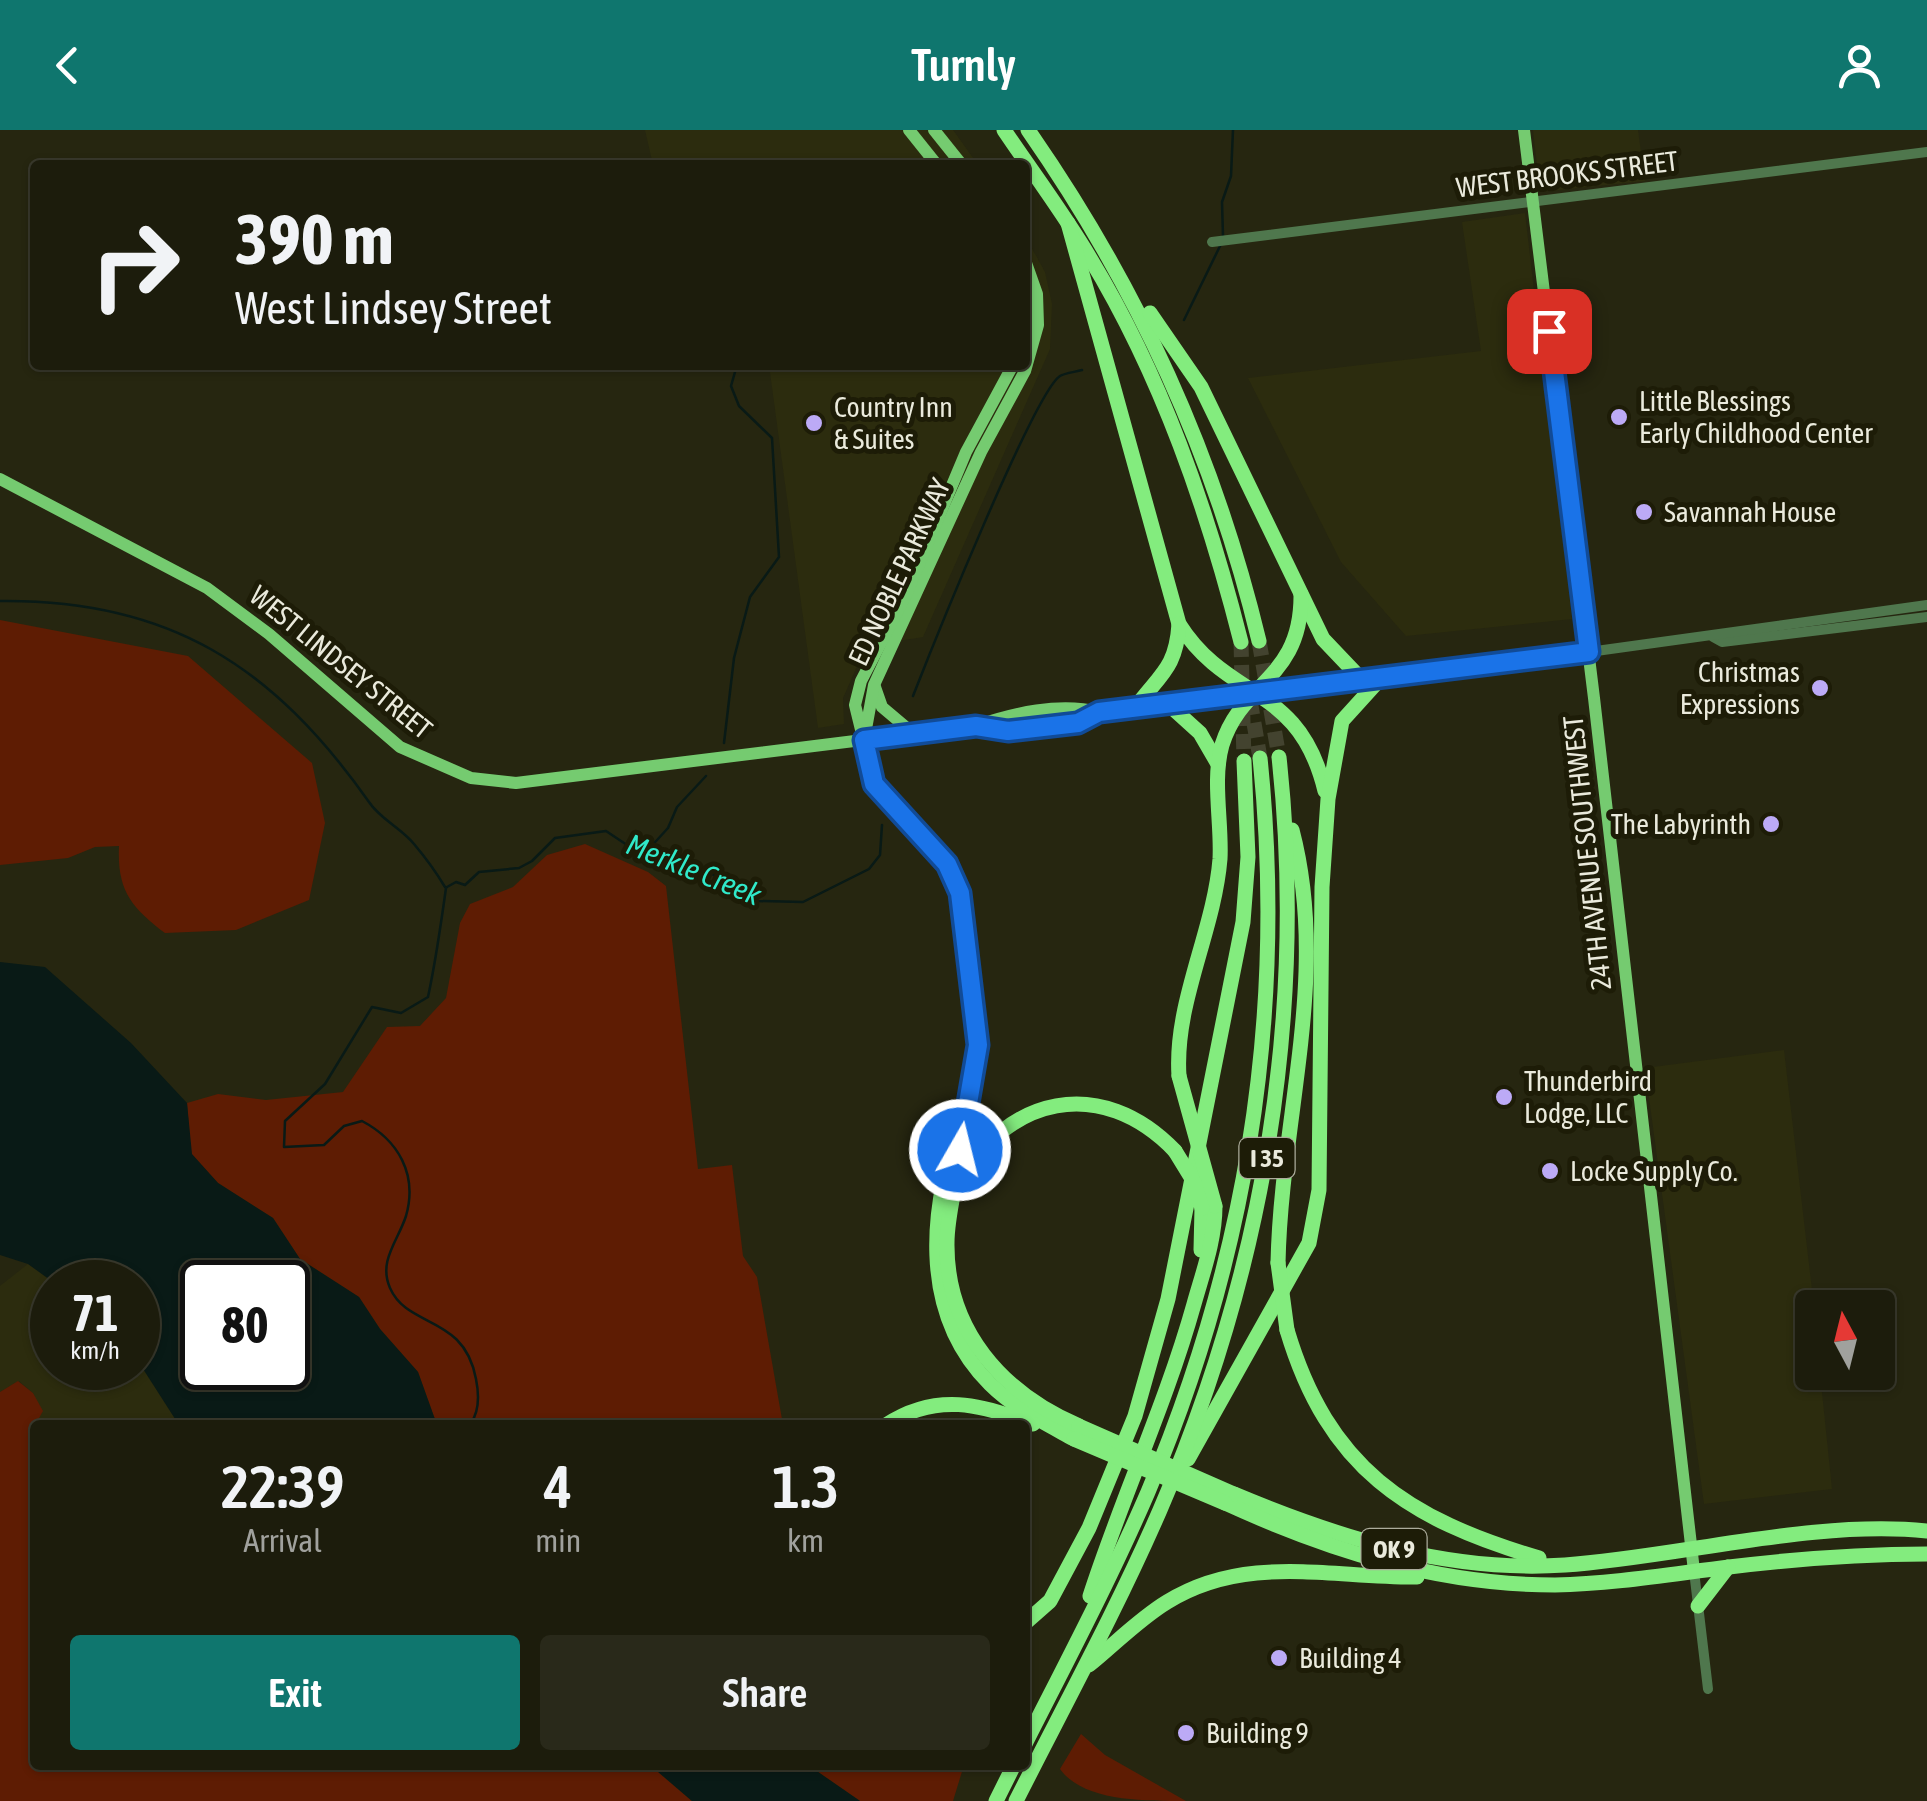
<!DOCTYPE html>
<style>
:root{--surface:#1c1c0c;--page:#29291a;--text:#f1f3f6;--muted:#a0a19d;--line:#3a3a2d;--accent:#0f766e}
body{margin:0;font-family:"Asap Condensed",sans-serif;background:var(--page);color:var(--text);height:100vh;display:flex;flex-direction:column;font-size:38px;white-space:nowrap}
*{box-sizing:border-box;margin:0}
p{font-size:32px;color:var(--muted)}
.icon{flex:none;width:55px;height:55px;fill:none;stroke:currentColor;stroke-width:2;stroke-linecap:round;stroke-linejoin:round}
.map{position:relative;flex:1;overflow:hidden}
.drawer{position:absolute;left:30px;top:1290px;width:1000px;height:350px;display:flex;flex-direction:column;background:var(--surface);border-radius:10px;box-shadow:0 2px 8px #0004,0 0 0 2px var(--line)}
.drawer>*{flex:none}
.banner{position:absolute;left:30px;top:30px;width:1000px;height:210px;border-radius:10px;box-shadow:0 2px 8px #0004,0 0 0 2px var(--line);background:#1c1c0c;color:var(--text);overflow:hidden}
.needle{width:65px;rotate:353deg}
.tools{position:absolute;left:1795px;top:1160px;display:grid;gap:20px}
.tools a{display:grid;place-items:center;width:100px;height:100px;border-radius:10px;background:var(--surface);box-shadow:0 2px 8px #0004,0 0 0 2px var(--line);font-size:50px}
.speed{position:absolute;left:30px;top:1130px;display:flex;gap:20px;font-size:50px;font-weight:700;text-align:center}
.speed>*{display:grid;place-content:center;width:130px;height:130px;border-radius:50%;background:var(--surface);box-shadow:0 2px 8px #0004,0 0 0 2px var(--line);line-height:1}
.speed small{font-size:25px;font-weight:400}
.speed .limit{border:5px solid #111;border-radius:15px;background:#fff;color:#111}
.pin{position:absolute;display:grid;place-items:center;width:85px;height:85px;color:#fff;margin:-42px;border-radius:20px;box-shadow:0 5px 15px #0006}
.me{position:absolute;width:110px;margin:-55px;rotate:8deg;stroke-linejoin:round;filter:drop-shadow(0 0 8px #0008)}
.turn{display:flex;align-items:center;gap:35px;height:210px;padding:0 40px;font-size:45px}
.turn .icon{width:130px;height:130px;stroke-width:2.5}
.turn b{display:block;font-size:70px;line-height:85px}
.eta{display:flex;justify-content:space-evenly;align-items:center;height:170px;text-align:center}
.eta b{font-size:60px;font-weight:600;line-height:70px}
.cta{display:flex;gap:20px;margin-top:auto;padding:20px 40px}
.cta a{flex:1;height:115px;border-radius:10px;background:var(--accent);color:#fff;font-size:40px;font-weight:600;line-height:115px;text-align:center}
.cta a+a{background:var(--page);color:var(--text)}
header{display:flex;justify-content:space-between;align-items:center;height:130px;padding:0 40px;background:var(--accent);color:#fff;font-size:45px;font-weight:600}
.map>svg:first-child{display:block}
.built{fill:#2c2c0e}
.green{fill:#5e1c03}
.water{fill:#091a16;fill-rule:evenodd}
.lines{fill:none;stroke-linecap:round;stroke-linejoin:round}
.stream{stroke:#091a16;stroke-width:2.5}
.highway-tunnel{stroke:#43432f;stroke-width:15;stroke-dasharray:15 8;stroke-linecap:butt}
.minor{stroke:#4f774d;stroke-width:10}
.major{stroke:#75cb70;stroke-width:12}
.highway{stroke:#83ec7e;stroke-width:15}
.highway-bridge{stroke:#83ec7e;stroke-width:15}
.route-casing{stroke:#114b97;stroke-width:25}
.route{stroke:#1a73e8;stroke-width:18}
.poi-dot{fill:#bcaaf6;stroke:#1d1c07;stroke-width:4}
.labels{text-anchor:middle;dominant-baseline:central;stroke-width:10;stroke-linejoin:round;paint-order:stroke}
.shield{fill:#1d1c07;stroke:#acac9c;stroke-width:2.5}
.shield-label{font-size:25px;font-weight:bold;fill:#eaeadc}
.street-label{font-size:28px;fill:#eaeadc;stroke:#1d1c07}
.poi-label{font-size:28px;fill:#eaeadc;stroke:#1d1c07;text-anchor:start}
.water-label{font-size:30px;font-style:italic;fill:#30e9ca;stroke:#1d1c07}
</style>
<header><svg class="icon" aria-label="back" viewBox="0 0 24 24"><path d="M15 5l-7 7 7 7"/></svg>Turnly<svg class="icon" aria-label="person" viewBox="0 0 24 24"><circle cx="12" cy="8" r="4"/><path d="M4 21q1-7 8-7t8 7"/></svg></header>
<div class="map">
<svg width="1927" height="1671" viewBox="0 0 1927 1671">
<rect width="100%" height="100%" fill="#262610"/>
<g class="built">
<path d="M645 0H953L978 35H653Z"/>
<path d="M1533 0H1638L1645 51 1540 62Z"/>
<path d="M1525 83 1572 489 1406 506 1341 432 1248 248 1481 221 1462 92Z"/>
<path d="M1025 106 1045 142 1052 174 1050 219 923 507 866 516 843 568 844 594 818 598 769 235H1025Z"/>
<path d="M1784 920 1814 1177 1812 1242 1820 1243 1832 1359 1704 1374 1645 938Z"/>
<path d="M28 1134 53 1152 52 1238H138V1231L179 1295H38L33 1263 19 1251 0 1262V1156Z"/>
</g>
<g class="green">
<path d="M0 490 188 526 312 633 325 693 309 770 236 800 165 803C131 777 117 760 119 716L95 717 68 728 0 735Z"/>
<path d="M585 714 648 742 666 756 698 1039 732 1035 743 1126 757 1147 783 1295H437L418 1242 380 1199 359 1167 300 1129 273 1088 218 1053 191 1024 187 973 218 964 266 970 343 962 387 897 420 896 446 868 460 793 470 774 513 757 547 725Z"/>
<path d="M18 1251 33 1263 43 1281 35 1295V1635H650L692 1671H0V1262Z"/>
<path d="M1081 1604 1105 1625 1186 1671C1141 1671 1083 1671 1060 1639Z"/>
<path d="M808 1635H964L953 1671H860Z"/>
</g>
<g class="water">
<path d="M0 832 45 837 131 913 187 973 192 1024 218 1053 273 1088 300 1129 359 1167 380 1199 418 1242 437 1295H179L138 1231V1152H53L28 1134 0 1125ZM288 1152V1238H202V1152Z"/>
<path d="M650 1635H808L860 1671H692Z"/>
</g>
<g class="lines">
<g class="stream">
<path d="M1223 106 1222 72 1231 46 1233 0"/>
<path d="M1184 190 1221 114"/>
<path d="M0 471C169 469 273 536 369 672 380 689 401 698 414 714 425 727 436 742 445 757"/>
<path d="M913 566C931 520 1034 263 1060 246 1065 243 1075 242 1082 240"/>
<path d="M724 613 734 528 750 467 779 427 772 308 739 276 731 256 737 235"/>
<path d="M647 721 668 698 677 677 706 646"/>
<path d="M447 757 456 752 465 755 479 742 519 738 532 731 555 708 606 701 636 721 712 744 757 771 803 772 869 739 880 725 882 695"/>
<path d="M446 758C441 794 436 830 428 867L401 883 372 877 325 954 285 991 284 1017 324 1015 344 996 362 991C398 1010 418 1044 406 1086 398 1111 378 1131 390 1158 408 1199 464 1184 476 1249 479 1264 480 1280 471 1293L462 1295"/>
</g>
<g class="highway-tunnel">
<path d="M1259 511 1279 627"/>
<path d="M1241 512 1244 631"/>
<path d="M1250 570 1260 628"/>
</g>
<g class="minor">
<path d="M1212 112 1927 22"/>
<path d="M1713 507 1722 512 1927 487"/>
<path d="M1589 522 1927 475"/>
<path d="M1694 1441 1708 1559"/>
</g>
<g class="major">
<path d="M909 0 937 35"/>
<path d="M934 0 962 35"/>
<path d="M1524 0 1594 568 1694 1441"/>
<path d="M0 349 207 458 269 504 400 617 471 648 516 653 975 596C1014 583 1059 572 1099 582L1589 522"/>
<path d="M875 557 882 577 914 604"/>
<path d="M980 597C1019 603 1064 601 1099 582"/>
<path d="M864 610 874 555 981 322 1025 241 1038 195 1037 164 1025 130"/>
<path d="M964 984 978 900 960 763 947 735 874 653 855 575 861 551 906 465 966 322 1013 235"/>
</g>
<g class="highway">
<path d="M1004 0C1033 43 1064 84 1090 128 1162 247 1207 378 1241 512"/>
<path d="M1028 0C1138 158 1214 324 1259 511"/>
<path d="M1068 93 1179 494C1229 573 1299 553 1325 661"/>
<path d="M1150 183 1201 257 1323 509 1362 550"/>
<path d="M1168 574 1200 603 1218 634"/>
<path d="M1135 578C1160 544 1176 539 1179 494"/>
<path d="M1179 946C1174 873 1214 802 1220 729 1222 693 1212 650 1222 615 1242 551 1302 549 1301 464"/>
<path d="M964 984C930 1072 917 1181 990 1254 1014 1278 1045 1293 1074 1309"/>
<path d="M957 1044C953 1067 947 1090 947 1113 946 1200 1002 1263 1079 1296"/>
<path d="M958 1056C1005 966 1101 944 1175 1021"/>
<path d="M1201 1120 1202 1078"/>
<path d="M1278 1133C1281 987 1330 845 1292 700"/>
<path d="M1287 1200C1328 1338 1407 1389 1539 1428"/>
<path d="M886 1295C936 1262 981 1274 1033 1294"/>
<path d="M1188 1329 1309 1113 1319 1060 1322 757 1328 669 1342 591 1381 548"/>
<path d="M1234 1364C1339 1408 1449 1443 1565 1435 1678 1427 1816 1389 1927 1401"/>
<path d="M1225 1373C1330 1421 1438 1455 1555 1455 1613 1454 1672 1444 1729 1437 1795 1429 1861 1424 1927 1424"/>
<path d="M1090 1466C1122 1367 1166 1274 1194 1174 1203 1142 1215 1110 1215 1076"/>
<path d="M1698 1476 1728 1437"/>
<path d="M1025 1493 1050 1471 1089 1398 1135 1286 1168 1169 1243 792 1248 727 1244 631"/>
<path d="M1089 1535C1115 1514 1139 1489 1167 1472 1246 1423 1331 1448 1417 1447"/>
<path d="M1025 1614C1067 1531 1111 1448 1148 1362 1247 1128 1286 881 1260 628"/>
<path d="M996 1671 1014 1635"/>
<path d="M1016 1671C1065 1574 1117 1479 1160 1380 1263 1142 1307 886 1279 627"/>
</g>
<g class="highway-bridge">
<path d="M1179 946 1215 1076"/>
<path d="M1175 1021 1194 1052 1202 1078"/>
<path d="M1278 1133 1287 1200"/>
<path d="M1079 1296 1234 1364"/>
<path d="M1074 1309 1225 1373"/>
</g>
</g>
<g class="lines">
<g class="route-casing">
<path id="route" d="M960 1020 978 915 960 763 947 734 874 654 864 610 976 596 1008 601 1078 593 1099 582 1589 522 1549 201"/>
</g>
<use href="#route" class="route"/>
</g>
<g class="poi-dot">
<circle cx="1619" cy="287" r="10"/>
<circle cx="814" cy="293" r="10"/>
<circle cx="1644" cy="382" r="10"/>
<circle cx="1820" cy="558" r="10"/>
<circle cx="1771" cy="694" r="10"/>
<circle cx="1504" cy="967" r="10"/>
<circle cx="1550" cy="1041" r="10"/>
<circle cx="1279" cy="1528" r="10"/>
<circle cx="1186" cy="1603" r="10"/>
</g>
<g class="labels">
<g class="shield">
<rect x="1239.5" y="1008" width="55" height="40" rx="8"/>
<rect x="1361.5" y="1399" width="65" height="40" rx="8"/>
</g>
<g class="shield-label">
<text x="1267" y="1028">I 35</text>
<text x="1394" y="1419">OK 9</text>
</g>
<g class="street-label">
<text transform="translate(1567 44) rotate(-7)">WEST BROOKS STREET</text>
<text transform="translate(899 442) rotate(-65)">ED NOBLE PARKWAY</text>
<text transform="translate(341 532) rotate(39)">WEST LINDSEY STREET</text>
<text transform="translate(1587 723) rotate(-96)">24TH AVENUE SOUTHWEST</text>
</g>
<g class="poi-label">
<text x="1639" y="271">Little Blessings<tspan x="1639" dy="32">Early Childhood Center</tspan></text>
<text x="834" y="277">Country Inn<tspan x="834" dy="32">&amp; Suites</tspan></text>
<text x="1664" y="382">Savannah House</text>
<text x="1800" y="542" text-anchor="end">Christmas<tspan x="1800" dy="32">Expressions</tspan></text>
<text x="1751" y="694" text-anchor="end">The Labyrinth</text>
<text x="1524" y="951">Thunderbird<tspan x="1524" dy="32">Lodge, LLC</tspan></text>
<text x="1570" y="1041">Locke Supply Co.</text>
<text x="1299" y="1528">Building 4</text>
<text x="1206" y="1603">Building 9</text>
</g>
<g class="water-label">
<text transform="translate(694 739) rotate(22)">Merkle Creek</text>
</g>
</g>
</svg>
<div class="tools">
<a><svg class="needle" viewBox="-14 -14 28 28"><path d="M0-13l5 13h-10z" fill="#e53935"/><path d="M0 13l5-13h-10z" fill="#a0a19d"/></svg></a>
</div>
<div class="speed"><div>71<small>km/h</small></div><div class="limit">80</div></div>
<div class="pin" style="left:1549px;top:201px;background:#d93025"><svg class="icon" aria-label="arrive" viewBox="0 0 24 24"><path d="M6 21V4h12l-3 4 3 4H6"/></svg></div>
<svg class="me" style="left:960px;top:1020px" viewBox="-20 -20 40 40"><circle r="17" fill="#1a73e8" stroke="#fff" stroke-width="3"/><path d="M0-11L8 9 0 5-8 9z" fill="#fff"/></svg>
<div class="banner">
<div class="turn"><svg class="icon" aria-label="right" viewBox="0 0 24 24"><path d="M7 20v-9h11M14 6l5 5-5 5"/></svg><div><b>390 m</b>West Lindsey Street</div></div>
</div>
<section class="drawer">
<div class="eta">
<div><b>22:39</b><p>Arrival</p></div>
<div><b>4</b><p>min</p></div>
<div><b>1.3</b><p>km</p></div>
</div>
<div class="cta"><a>Exit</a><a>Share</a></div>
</section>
</div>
